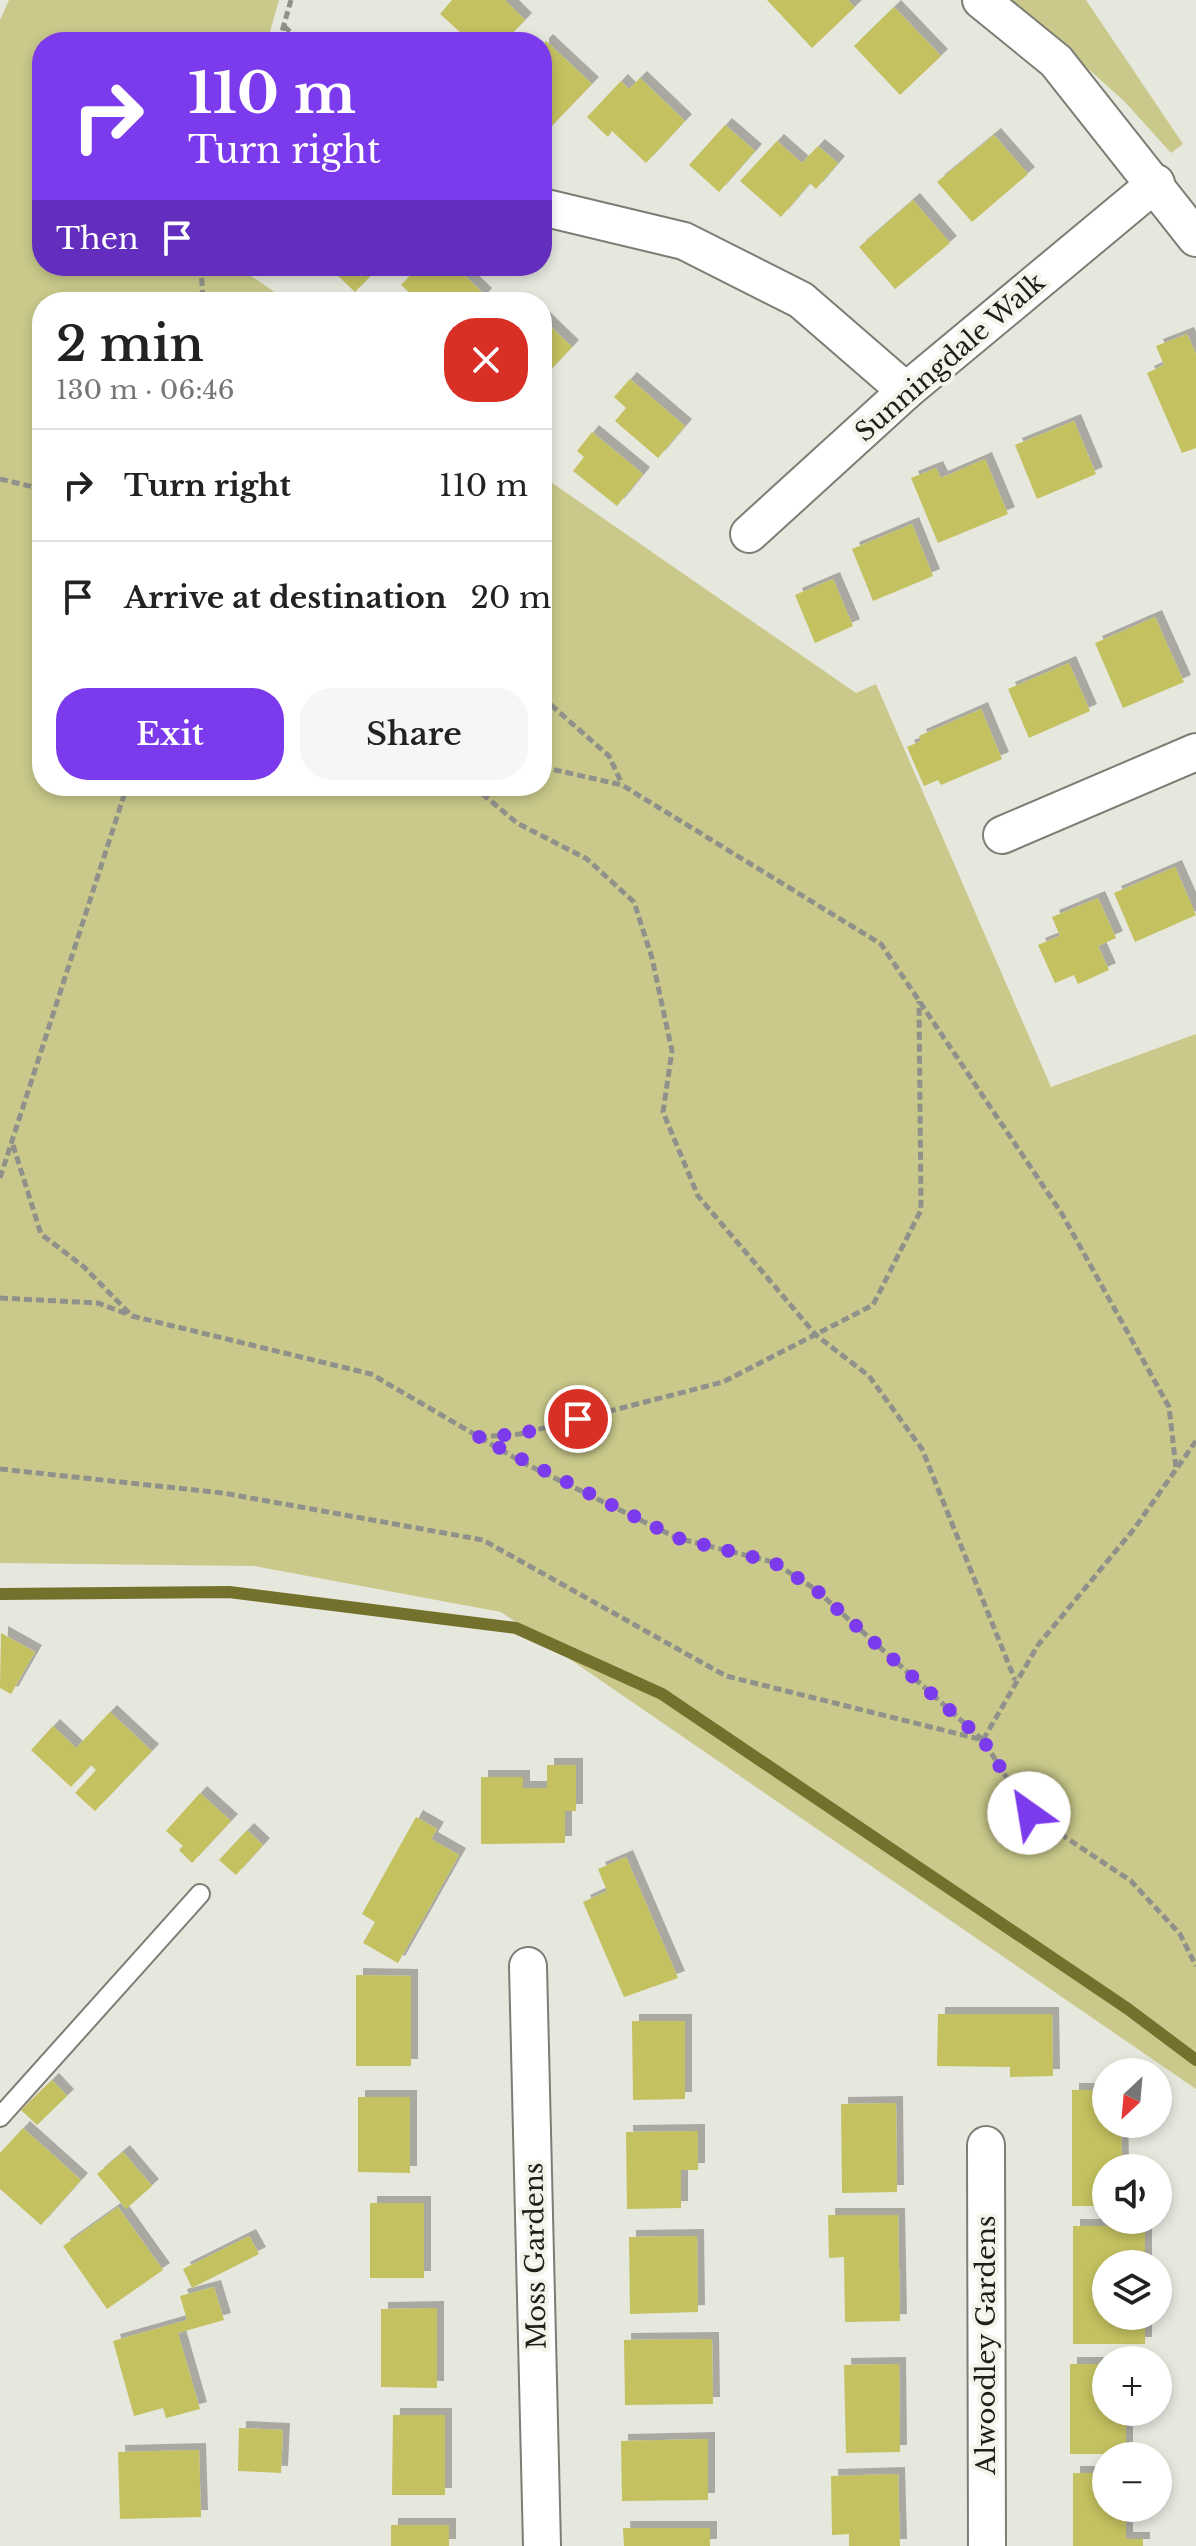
<!DOCTYPE html>
<meta charset="utf-8">
<style>
:root{--surface:#fff;--page:#f6f6f6;--text:#222;--muted:#767676;--line:#e0e0e0;--accent:#7c3aed}
body{margin:0;font-family:"Libre Baskerville",serif;background:var(--page);color:var(--text);height:100vh;display:flex;flex-direction:column;font-size:30px;white-space:nowrap}
*{box-sizing:border-box;margin:0}
p{font-size:26px;color:var(--muted)}
.icon{flex:none;width:44px;height:44px;fill:none;stroke:currentColor;stroke-width:2;stroke-linecap:round;stroke-linejoin:round}
.map{position:relative;flex:1;overflow:hidden}
.details{position:absolute;left:32px;top:292px;width:520px;height:504px;display:flex;flex-direction:column;background:var(--surface);border-radius:32px;box-shadow:0 4px 12px #0003}
.details>*{flex:none}
.hud{position:absolute;left:32px;top:32px;width:520px;height:244px;border-radius:32px;box-shadow:0 4px 12px #0003;background:#7c3aed;color:#fff;overflow:hidden}
.needle{width:52px;rotate:206deg}
.controls{position:absolute;left:1092px;top:2058px;display:grid;gap:16px}
.controls a{display:grid;place-items:center;width:80px;height:80px;border-radius:50%;background:var(--surface);box-shadow:0 4px 12px #0003;font-size:40px}
.pin{position:absolute;display:grid;place-items:center;width:68px;height:68px;color:#fff;margin:-34px;border:4px solid #fff;border-radius:50%;box-shadow:0 2px 8px #0007}
.me{position:absolute;width:88px;margin:-44px;rotate:328deg;stroke-linejoin:round;filter:drop-shadow(0 0 6px #0008)}
.turn{display:flex;align-items:center;gap:28px;height:168px;padding:0 24px;font-size:36px}
.turn .icon{width:104px;height:104px;stroke-width:2.5}
.turn b{display:block;font-size:56px;line-height:68px}
.then{display:flex;align-items:center;height:76px;padding:0 24px;background:#0003;gap:16px;font-size:30px}
.round{display:grid;place-items:center;flex:none;width:84px;height:84px;border-radius:32px;background:var(--page)}
.overview{display:flex;align-items:center;justify-content:space-between;height:136px;padding:0 24px}
h1{font-size:48px;font-weight:600;line-height:60px}
.cta{display:flex;gap:16px;margin-top:auto;padding:16px 24px}
.cta a{flex:1;height:92px;border-radius:32px;background:var(--accent);color:#fff;font-size:32px;font-weight:600;line-height:92px;text-align:center}
.cta a+a{background:var(--page);color:var(--text)}
ul{padding:0;list-style:none}
li{display:flex;align-items:center;gap:24px;height:112px;padding:0 24px;border-top:2px solid var(--line)}
li div{flex:1}
li b{display:block;font-size:30px}
li em{font-style:normal}
.map>svg:first-child{display:block}
.green{fill:#cac98b}
.lines{fill:none;stroke-linecap:round;stroke-linejoin:round}
.stream{stroke:#73712b;stroke-width:12}
.building{fill:#c3c160;filter:url(#shadow)}
.lane-casing{stroke:#7d7d75;stroke-width:22}
.street-casing{stroke:#7d7d75;stroke-width:40}
.path{stroke:#90918a;stroke-width:5;stroke-dasharray:8 4;stroke-linecap:butt}
.lane{stroke:#fff;stroke-width:18}
.street{stroke:#fff;stroke-width:36}
.route{stroke:#7c3aed;stroke-width:14;stroke-dasharray:0 25.2}
.labels{text-anchor:middle;dominant-baseline:central;stroke-width:8;stroke-linejoin:round;paint-order:stroke}
.street-label{font-size:26px;fill:#1e1e1a;stroke:#f4f4ea}
</style>
<div class="map">
<svg width="1196" height="2546" viewBox="0 0 1196 2546">
<defs>
<filter id="shadow"><feDropShadow dx="7" dy="-7" stdDeviation="0" flood-color="#0004"/></filter>
</defs>
<rect width="100%" height="100%" fill="#e6e7dd"/>
<g class="green">
<path d="M9 0H279L267 42H42V266H237L289 302H42V786H542V476L856 693 876 684 1051 1087 1196 1034V2089L501 1612 254 1566 0 1563V20Z"/>
<path d="M1012 0H1086L1183 144 1171 153 1125 102Z"/>
</g>
<g class="lines">
<path class="stream" d="M0 1594 229 1592 516 1628 662 1694 1128 2009 1196 2060"/>
</g>
<g class="building">
<path d="M452 0H505L525 20 504 42H471L440 14Z"/>
<path d="M767 0H848L855 7 812 48Z"/>
<path d="M894 7 941 56 900 95 854 46Z"/>
<path d="M546 41 592 84 545 133 542 130 545 111 542 108V45Z"/>
<path d="M640 78 685 121 646 163 612 131 608 137 587 117 621 81 629 89Z"/>
<path d="M725 125 755 151 719 192 689 165Z"/>
<path d="M994 135 1028 174 972 222 937 182Z"/>
<path d="M777 141 802 163 818 146 838 163 816 189 810 183 781 217 740 181Z"/>
<path d="M913 200 950 243 895 289 859 247Z"/>
<path d="M337 266H380L355 292 333 271Z"/>
<path d="M419 266H455L485 295 479 302H419L401 285Z"/>
<path d="M542 318 572 347 542 379Z"/>
<path d="M1187 334 1196 354V448L1182 453 1147 373 1164 365 1156 346Z"/>
<path d="M630 379 685 426 658 458 615 421 626 408 614 397Z"/>
<path d="M1074 421 1096 474 1037 499 1015 445Z"/>
<path d="M592 432 643 474 617 506 573 471 584 457 577 451Z"/>
<path d="M985 459 1008 514 938 543 911 478 936 468 941 478Z"/>
<path d="M912 524 933 576 873 601 852 549Z"/>
<path d="M833 579 853 626 815 643 795 595Z"/>
<path d="M1155 617 1184 682 1123 708 1095 643Z"/>
<path d="M1069 663 1090 711 1029 738 1008 689Z"/>
<path d="M981 709 1002 759 941 785 938 780 924 786 907 747 921 741 919 736Z"/>
<path d="M1175 867 1196 915 1135 942 1114 893Z"/>
<path d="M1098 898 1116 938 1098 946 1109 970 1078 984 1074 975 1055 983 1038 945 1060 936 1052 917Z"/>
<path d="M1 1633 35 1652 11 1694 0 1688Z"/>
<path d="M110 1712 152 1751 95 1811 75 1793 96 1770 91 1765 71 1787 31 1750 53 1726 76 1748Z"/>
<path d="M547 1765H576V1811H565V1843L481 1844V1777H523V1788H547Z"/>
<path d="M200 1793 231 1821 192 1863 179 1850 183 1846 166 1831Z"/>
<path d="M416 1817 437 1829 431 1839 459 1855 398 1963 363 1943 375 1922 362 1914Z"/>
<path d="M247 1830 263 1845 236 1875 219 1860Z"/>
<path d="M626 1857 678 1978 624 1997 583 1902 607 1891 598 1869Z"/>
<path d="M356 1975 411 1976V2066H356Z"/>
<path d="M938 2014H1052L1053 2076 1010 2077V2067L937 2066Z"/>
<path d="M632 2021H685V2099L633 2100Z"/>
<path d="M52 2080 67 2096 37 2125 21 2110Z"/>
<path d="M1072 2090H1106V2124H1121L1122 2168H1106V2206H1072Z"/>
<path d="M358 2097H410V2173L358 2172Z"/>
<path d="M896 2103 897 2192 842 2193 841 2104Z"/>
<path d="M23 2128 81 2180 41 2225 0 2189V2153Z"/>
<path d="M698 2131V2170H681V2208L627 2209 626 2132Z"/>
<path d="M123 2152 152 2186 126 2209 97 2174Z"/>
<rect x="370" y="2203" width="54" height="75"/>
<path d="M118 2207 163 2270 107 2309 63 2246Z"/>
<path d="M828 2215H898L900 2321 845 2322 844 2257 829 2258Z"/>
<path d="M1073 2226H1145V2264H1106V2316H1145V2344H1073Z"/>
<path d="M249 2236 259 2254 192 2288 183 2269Z"/>
<path d="M697 2236 698 2312 630 2314 629 2237Z"/>
<path d="M214 2287 224 2320 178 2333 200 2409 166 2418 163 2408 134 2416 113 2341 187 2320 180 2296Z"/>
<path d="M437 2308V2388L381 2387V2309Z"/>
<path d="M712 2339 713 2404 625 2405 624 2340Z"/>
<path d="M899 2364 900 2452 846 2453 844 2365Z"/>
<path d="M1070 2364H1106V2412H1126V2454H1070Z"/>
<path d="M393 2415H445V2495H392Z"/>
<path d="M239 2428 283 2430 281 2473 238 2471Z"/>
<path d="M708 2439V2500L622 2501 621 2441Z"/>
<path d="M199 2450 201 2517 120 2519 118 2452Z"/>
<path d="M1073 2473H1106V2508H1126V2539H1143V2546H1073Z"/>
<path d="M898 2474 900 2546H849V2534L832 2535 831 2476Z"/>
<rect x="391" y="2525" width="58" height="21"/>
<path d="M623 2528H710V2546H624Z"/>
</g>
<g class="lines">
<g class="lane-casing">
<path id="lane" d="M0 2117 200 1894"/>
</g>
<g class="street-casing">
<g id="street">
<path d="M981 0 1056 61 1196 238"/>
<path d="M542 207 684 241 801 300 906 391"/>
<path d="M749 534 906 391 1156 183"/>
<path d="M1002 835 1196 752"/>
<path d="M528 1966 542 2546"/>
<path d="M986 2145 987 2546"/>
</g>
</g>
<g class="path">
<path d="M284 26 301 42"/>
<path d="M279 42 291 0"/>
<path d="M201 266 203 302"/>
<path d="M0 479 42 489"/>
<path d="M542 697 609 756 622 784"/>
<path d="M542 767 622 785 881 944 1062 1214 1169 1407 1176 1468"/>
<path d="M473 786 517 823 587 859 634 902 652 958 672 1051 663 1112 698 1196 816 1335 869 1376 922 1449 1015 1680"/>
<path d="M13 1145 41 1234 84 1267 132 1316 371 1374 522 1462 677 1538 773 1562 815 1589 983 1740 1029 1813 1131 1881 1180 1934 1196 1966"/>
<path d="M0 1178 127 786"/>
<path d="M0 1298 98 1303 127 1314"/>
<path d="M479 1437 520 1434 723 1382 873 1305 921 1210 919 1001"/>
<path d="M0 1469 223 1493 483 1540 726 1676 983 1740 1038 1645 1134 1529 1196 1441"/>
</g>
<use href="#lane" class="lane"/>
<use href="#street" class="street"/>
</g>
<g class="lines">
<path class="route" d="M578 1419 520 1434 478 1437 677 1538 773 1562 815 1589 983 1740 1029 1813"/>
</g>
<g class="labels">
<g class="street-label">
<text transform="translate(950 357) rotate(-41)">Sunningdale Walk</text>
<text transform="translate(535 2256) rotate(-91)">Moss Gardens</text>
<text transform="translate(986 2345) rotate(-90)">Alwoodley Gardens</text>
</g>
</g>
</svg>
<div class="controls">
<a><svg class="needle" viewBox="-14 -14 28 28"><path d="M0-13l5 13h-10z" fill="#e53935"/><path d="M0 13l5-13h-10z" fill="#767676"/></svg></a>
<a><svg class="icon" aria-label="sound" viewBox="0 0 24 24"><path d="M4 9h4l5-4v14l-5-4H4zM17 9q2 3 0 6"/></svg></a>
<a><svg class="icon" aria-label="layers" viewBox="0 0 24 24"><path d="M12 4l9 5-9 5-9-5zM3 14l9 5 9-5"/></svg></a>
<a>+</a>
<a>−</a>
</div>
<div class="pin" style="left:578px;top:1419px;background:#d93025"><svg class="icon" aria-label="arrive" viewBox="0 0 24 24"><path d="M6 21V4h12l-3 4 3 4H6"/></svg></div>
<svg class="me" style="left:1029px;top:1813px" viewBox="-20 -20 40 40"><circle r="19" fill="#fff"/><path d="M0-13L10 11 0 6-10 11z" fill="#7c3aed"/></svg>
<div class="hud">
<div class="turn"><svg class="icon" aria-label="right" viewBox="0 0 24 24"><path d="M7 20v-9h11M14 6l5 5-5 5"/></svg><div><b>110 m</b>Turn right</div></div>
<div class="then">Then<svg class="icon" aria-label="arrive" viewBox="0 0 24 24"><path d="M6 21V4h12l-3 4 3 4H6"/></svg></div>
</div>
<section class="details">
<div class="overview"><div><h1>2 min</h1><p>130 m · 06:46</p></div><a class="round" style="background:#d93025;color:#fff"><svg class="icon" aria-label="close" viewBox="0 0 24 24"><path d="M6 6l12 12M18 6L6 18"/></svg></a></div>
<ul>
<li><svg class="icon" aria-label="right" viewBox="0 0 24 24"><path d="M7 20v-9h11M14 6l5 5-5 5"/></svg><div><b>Turn right</b></div><em>110 m</em></li>
<li><svg class="icon" aria-label="arrive" viewBox="0 0 24 24"><path d="M6 21V4h12l-3 4 3 4H6"/></svg><div><b>Arrive at destination</b></div><em>20 m</em></li>
</ul>
<div class="cta"><a>Exit</a><a>Share</a></div>
</section>
</div>
